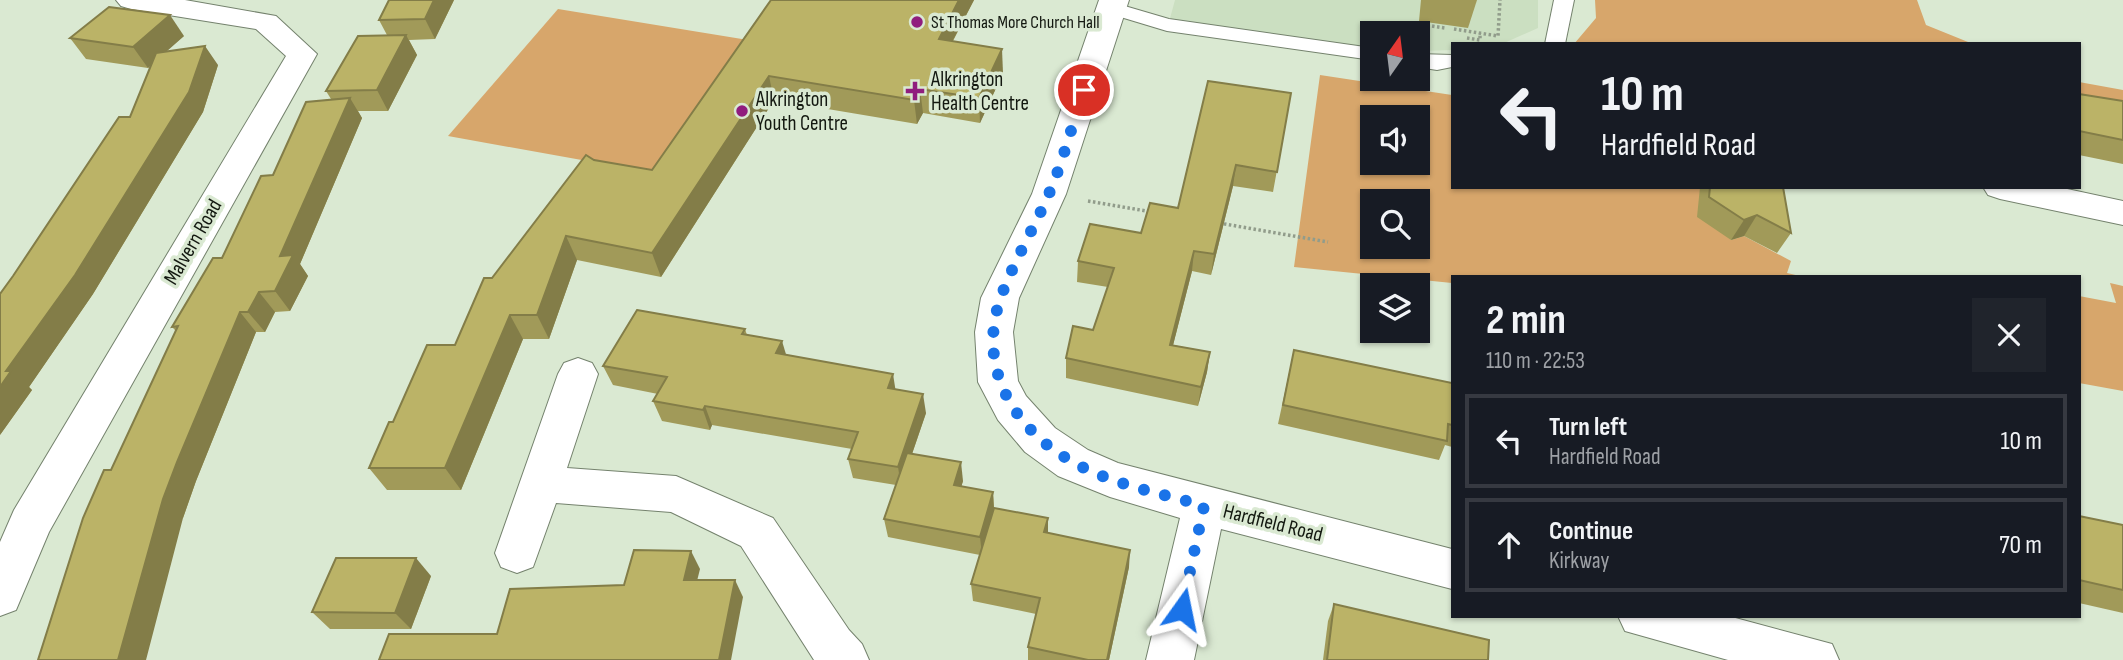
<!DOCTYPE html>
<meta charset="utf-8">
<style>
:root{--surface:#171b24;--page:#20242c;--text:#f1f3f6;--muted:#9ea1a6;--line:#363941}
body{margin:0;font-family:"Sofia Sans Condensed",sans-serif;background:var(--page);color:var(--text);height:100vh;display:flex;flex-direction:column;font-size:26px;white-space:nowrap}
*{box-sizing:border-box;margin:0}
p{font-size:23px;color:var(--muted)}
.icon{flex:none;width:38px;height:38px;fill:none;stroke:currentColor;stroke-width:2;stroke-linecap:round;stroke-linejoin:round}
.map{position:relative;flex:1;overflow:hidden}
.side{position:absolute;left:1451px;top:275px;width:630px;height:343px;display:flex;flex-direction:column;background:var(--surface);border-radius:0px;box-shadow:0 2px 5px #0004}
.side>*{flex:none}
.guide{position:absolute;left:1451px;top:42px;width:630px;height:147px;border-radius:0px;box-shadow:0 2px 5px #0004;background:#171b24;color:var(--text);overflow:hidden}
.needle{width:46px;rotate:14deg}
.fabs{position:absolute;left:1360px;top:21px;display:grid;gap:14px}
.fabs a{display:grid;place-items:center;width:70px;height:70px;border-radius:0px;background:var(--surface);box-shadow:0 2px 5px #0004;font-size:35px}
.pin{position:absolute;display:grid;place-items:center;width:60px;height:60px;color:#fff;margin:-30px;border:4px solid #fff;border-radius:50%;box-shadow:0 2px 7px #0007}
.me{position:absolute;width:77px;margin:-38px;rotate:12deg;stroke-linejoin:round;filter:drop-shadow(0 0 5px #0008)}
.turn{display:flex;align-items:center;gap:24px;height:147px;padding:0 35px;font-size:32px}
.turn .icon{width:91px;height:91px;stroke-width:2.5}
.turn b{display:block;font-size:49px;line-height:60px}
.round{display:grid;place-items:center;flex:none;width:74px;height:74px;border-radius:0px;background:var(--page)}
.headline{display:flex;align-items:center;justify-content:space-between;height:119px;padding:0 35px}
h1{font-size:42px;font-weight:700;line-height:52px}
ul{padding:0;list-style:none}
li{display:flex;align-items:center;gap:21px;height:94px;margin:0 14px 10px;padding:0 21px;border:4px solid var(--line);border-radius:0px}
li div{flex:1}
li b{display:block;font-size:26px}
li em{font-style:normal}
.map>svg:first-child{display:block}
.built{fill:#cbdfc1}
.green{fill:#d7a66b;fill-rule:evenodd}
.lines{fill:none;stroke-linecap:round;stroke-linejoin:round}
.lane-casing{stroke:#74826d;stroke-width:2}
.street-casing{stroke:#74826d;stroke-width:2}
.path{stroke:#919c8b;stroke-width:3.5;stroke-dasharray:2.5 2.5;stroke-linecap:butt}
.lane{fill:#fff;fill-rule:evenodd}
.street{fill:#fff;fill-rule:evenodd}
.wall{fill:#a19a59}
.shaded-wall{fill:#837d48}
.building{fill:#bbb367;stroke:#837d48;stroke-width:2}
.route{stroke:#1a73e8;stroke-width:12;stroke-dasharray:0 21.6}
.poi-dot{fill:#901d7e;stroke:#dae9d2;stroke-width:2.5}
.labels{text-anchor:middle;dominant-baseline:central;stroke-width:7;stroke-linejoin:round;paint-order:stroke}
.far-poi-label{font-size:18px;fill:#131810;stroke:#dae9d2;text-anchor:start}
.poi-label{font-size:21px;fill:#131810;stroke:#dae9d2;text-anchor:start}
.street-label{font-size:21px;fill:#131810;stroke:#dae9d2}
</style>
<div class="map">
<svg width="2123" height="660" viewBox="0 0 2123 660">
<rect width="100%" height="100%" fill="#dae9d2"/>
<path class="built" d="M1175 0H1538V28L1502 44H1452V50L1418 51V33H1372V48L1169 22Z"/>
<g class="green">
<path d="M1595 0H1917L1926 25 1973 44H1574L1596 18Z"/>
<path d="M558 9 748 40 654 173 448 136Z"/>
<path d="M1320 75 1452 95V187H1700L1731 240 1744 236 1791 261 1787 273 1800 276H1452V283L1294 267ZM1372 117H1418V163H1372ZM1372 201H1418V247H1372Z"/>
<path d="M2079 82 2123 90V124L2079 117Z"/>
<path d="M2110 283 2123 286V391L2079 383V296L2116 303Z"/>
</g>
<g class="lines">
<g class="lane-casing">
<g id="lane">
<path d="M1554 0H1574L1565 44H1545Z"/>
<path d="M1111 2 1169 19 1372 48V60L1167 31 1104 12 1101 8 1104 4Z"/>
<path d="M1418 54 1452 55V67L1437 70 1418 67Z"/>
</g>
</g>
<g class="street-casing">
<g id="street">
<path d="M116 0H185L276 16 317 54 49 532 16 610 0 616V542L14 510 286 56 256 29 131 9 121 6Z"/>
<path d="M1099 0H1129L1066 194 1019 298 1013 332 1018 381 1026 396 1055 428 1088 450 1118 463 1452 549V589L1221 529 1194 660H1146L1180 518 1110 497 1058 476 1025 452 998 420 978 382 975 332 981 298 1032 194Z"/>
<path d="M1983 187H2058L2123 201V225L2000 199 1988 195Z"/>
<path d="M578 358 592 363 598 374 567 468 676 476 773 518 849 630 862 644 869 660H814L741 546 671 512 556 503 533 567 517 573 501 567 495 553 558 374 564 363Z"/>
<path d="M1618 616H1728L1832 644 1839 660H1728L1625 631Z"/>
</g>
</g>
<g class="path">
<path d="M1384 26 1410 31 1412 23 1445 28"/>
<path d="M1454 29 1498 36 1500 0"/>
<path d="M1467 38 1480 40V33"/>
<path d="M1088 201 1152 212"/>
<path d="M1219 223 1328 242"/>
</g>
<use href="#lane" class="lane"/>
<use href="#street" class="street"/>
</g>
<g class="wall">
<path d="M454 0 435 39 409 40 417 55 388 111H358L362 118 300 264 308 276 290 311 275 312 265 332H256L196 481 183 518 111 470 176 331 172 327 222 258 273 175 331 99 326 91 387 35 379 20Z"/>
<path d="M771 0H974L953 41 1003 73 980 123 923 113 917 124 774 100 661 277 577 260 549 339H523L461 490H387L369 468 393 422 455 345 492 278 594 160 652 170Z"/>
<path d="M1421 0H1477L1468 28 1419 21Z"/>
<path d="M184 36 166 51 218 65 203 112 93 294 29 387 32 390 0 435 151 65 148 68 86 59 70 38Z"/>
<path d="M1291 93 1273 192 1233 186 1211 275 1192 271 1173 345 1210 352 1207 372 1198 406 1066 378V358L1093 330 1108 287 1077 282 1078 261 1141 233 1178 208Z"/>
<path d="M2079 94 2123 101V164L2079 155Z"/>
<path d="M1700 187H1783L1791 233 1777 253 1744 236 1731 240 1697 217Z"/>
<path d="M745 329 747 335 786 355 895 389 926 413 912 454 963 481 961 487 993 492 994 508 1048 518V533L1129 567 1109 660H1028V647L1036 614 973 601 971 584 980 555 888 537 884 519 896 485 853 478 848 459 852 449 712 425 710 430 662 421 653 401 658 394 613 385 603 366Z"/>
<path d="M1294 350 1452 383V447L1445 445 1439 460 1278 424Z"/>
<path d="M2079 516 2123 525V613L2079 603Z"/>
<path d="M431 576 411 629H330L312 612Z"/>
<path d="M1334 604 1488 660H1323L1328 621Z"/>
</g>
<g class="shaded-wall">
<path d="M434 0H454L435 39 425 19Z"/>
<path d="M959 0H974L941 63 939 39Z"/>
<path d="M170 15 184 36 148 68 133 47Z"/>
<path d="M406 35 417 55 388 111 377 90Z"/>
<path d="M205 46 218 65 203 112 93 294 29 387 32 390 0 435V387L6 371Z"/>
<path d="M1002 49 1003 73 980 123 979 98Z"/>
<path d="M769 76 774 100 661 277 652 253Z"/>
<path d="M920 89 923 113 917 124 914 100Z"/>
<path d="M350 98 362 118 300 264 308 276 290 311 275 291 280 256Z"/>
<path d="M1236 165 1233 186 1211 275 1214 254Z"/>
<path d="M1757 215 1744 236 1731 240 1744 220Z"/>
<path d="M566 236 577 260 549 339 537 315Z"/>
<path d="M1194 251 1192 271 1168 365 1170 345Z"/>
<path d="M259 292 275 312 265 332 248 312Z"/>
<path d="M240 312 256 332 196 481 183 518 146 660H118L163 499 177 462Z"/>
<path d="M510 315 523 339 461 490 445 468Z"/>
<path d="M782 341 788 361 776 353Z"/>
<path d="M1210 352 1207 372 1198 406 1201 387Z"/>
<path d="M893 374 896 393 888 388Z"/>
<path d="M923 394 926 413 901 486 898 467Z"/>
<path d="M705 406 712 425 710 430 703 410Z"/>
<path d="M961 462 963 481 956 504 954 485Z"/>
<path d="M993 492 994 511 982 555 980 537Z"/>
<path d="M1048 518V536L1044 532Z"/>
<path d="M1130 550 1129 567 1109 660H1107Z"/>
<path d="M691 551 700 569 693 597 684 580Z"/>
<path d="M416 558 431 576 411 629 395 613Z"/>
<path d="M735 580 743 597 731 660H719Z"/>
</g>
<g class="building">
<path d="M389 0H434L425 19 379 20Z"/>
<path d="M771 0H959L939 39 1002 49 979 98 920 89 914 100 769 76 652 253 566 236 537 315H510L445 468H369L389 422H393L427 345H455L484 278H492L586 155 594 160 652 170Z"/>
<path d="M109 7 170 15 133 47 70 38Z"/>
<path d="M406 35 377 90 326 91 358 36Z"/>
<path d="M205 46 189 92 75 275 6 371H11L0 387V294L13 276 119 117H130L156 53Z"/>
<path d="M1208 81 1291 93 1277 172 1236 165 1214 254 1194 251 1170 345 1210 352 1201 387 1066 358 1073 326 1093 330 1114 268 1078 261 1090 224 1141 233 1150 203 1178 208Z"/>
<path d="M2079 94 2123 101V140L2079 131Z"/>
<path d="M350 98 280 256 293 255 275 291 259 292 248 312H240L177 462 163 499 118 660H38L83 518 104 470H111L178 326 172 327 213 258H222L261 176 273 175 306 102Z"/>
<path d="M1710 187H1783L1791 233 1757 215 1744 220 1709 197Z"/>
<path d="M637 310 745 329 742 334 782 341 776 353 893 374 888 388 923 394 898 467 848 459 858 432 705 406 703 410 653 401 667 377 603 366Z"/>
<path d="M1294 350 1452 383V425L1448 424 1447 441 1283 405Z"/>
<path d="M907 453 961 462 954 485 993 492 980 537 884 519Z"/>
<path d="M994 508 1048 518 1044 532 1130 550 1107 660H1088L1028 647 1040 598 971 584Z"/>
<path d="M2079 516 2123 525V590L2079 580Z"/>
<path d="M634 550 691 551 684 580H735L719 660H379L389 634H497L510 589 624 585Z"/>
<path d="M336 558H416L395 613 312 612Z"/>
<path d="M1334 604 1489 640 1488 660H1327Z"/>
</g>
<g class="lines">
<path class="route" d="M1084 90C1072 125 1063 162 1048 196 1033 230 1013 263 1001 297 976 366 1013 429 1073 462 1112 485 1161 493 1204 506L1182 609"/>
</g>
<g class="poi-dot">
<circle cx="917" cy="22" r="7"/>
<path d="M911.5 80.5h7v7h7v7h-7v7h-7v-7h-7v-7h7z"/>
<circle cx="742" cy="111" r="7"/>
</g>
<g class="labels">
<g class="far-poi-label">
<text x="931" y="22">St Thomas More Church Hall</text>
</g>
<g class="poi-label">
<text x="931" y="79">Alkrington<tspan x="931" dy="24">Health Centre</tspan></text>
<text x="756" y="99">Alkrington<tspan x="756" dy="24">Youth Centre</tspan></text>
</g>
<g class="street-label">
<text transform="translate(193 242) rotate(-60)">Malvern Road</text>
<text transform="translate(1273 523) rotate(14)">Hardfield Road</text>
</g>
</g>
</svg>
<div class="fabs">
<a><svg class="needle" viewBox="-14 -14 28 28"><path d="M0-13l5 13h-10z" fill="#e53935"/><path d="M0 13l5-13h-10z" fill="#9ea1a6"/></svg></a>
<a><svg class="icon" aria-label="sound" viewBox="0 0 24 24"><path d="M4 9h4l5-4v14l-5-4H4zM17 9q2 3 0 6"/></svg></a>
<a><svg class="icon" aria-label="search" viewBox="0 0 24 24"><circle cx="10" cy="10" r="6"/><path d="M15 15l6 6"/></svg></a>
<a><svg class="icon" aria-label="layers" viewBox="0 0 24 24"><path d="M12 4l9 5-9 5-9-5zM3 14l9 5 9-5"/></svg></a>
</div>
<div class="pin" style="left:1084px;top:90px;background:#d93025"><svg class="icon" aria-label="arrive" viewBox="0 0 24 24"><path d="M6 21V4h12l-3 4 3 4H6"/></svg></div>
<svg class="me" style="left:1182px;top:609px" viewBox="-20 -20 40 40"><path d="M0-17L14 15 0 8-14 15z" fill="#1a73e8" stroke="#fff" stroke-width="4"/></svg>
<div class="guide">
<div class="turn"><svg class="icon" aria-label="left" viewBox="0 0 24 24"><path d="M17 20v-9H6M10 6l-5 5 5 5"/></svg><div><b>10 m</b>Hardfield Road</div></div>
</div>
<section class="side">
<div class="headline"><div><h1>2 min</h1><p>110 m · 22:53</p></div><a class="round"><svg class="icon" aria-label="close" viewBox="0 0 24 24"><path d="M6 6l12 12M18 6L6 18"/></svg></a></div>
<ul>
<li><svg class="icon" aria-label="left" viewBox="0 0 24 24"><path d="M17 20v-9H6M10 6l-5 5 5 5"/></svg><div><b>Turn left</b><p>Hardfield Road</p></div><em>10 m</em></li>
<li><svg class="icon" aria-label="ahead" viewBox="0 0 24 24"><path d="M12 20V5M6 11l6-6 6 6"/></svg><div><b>Continue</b><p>Kirkway</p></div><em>70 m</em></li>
</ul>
</section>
</div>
